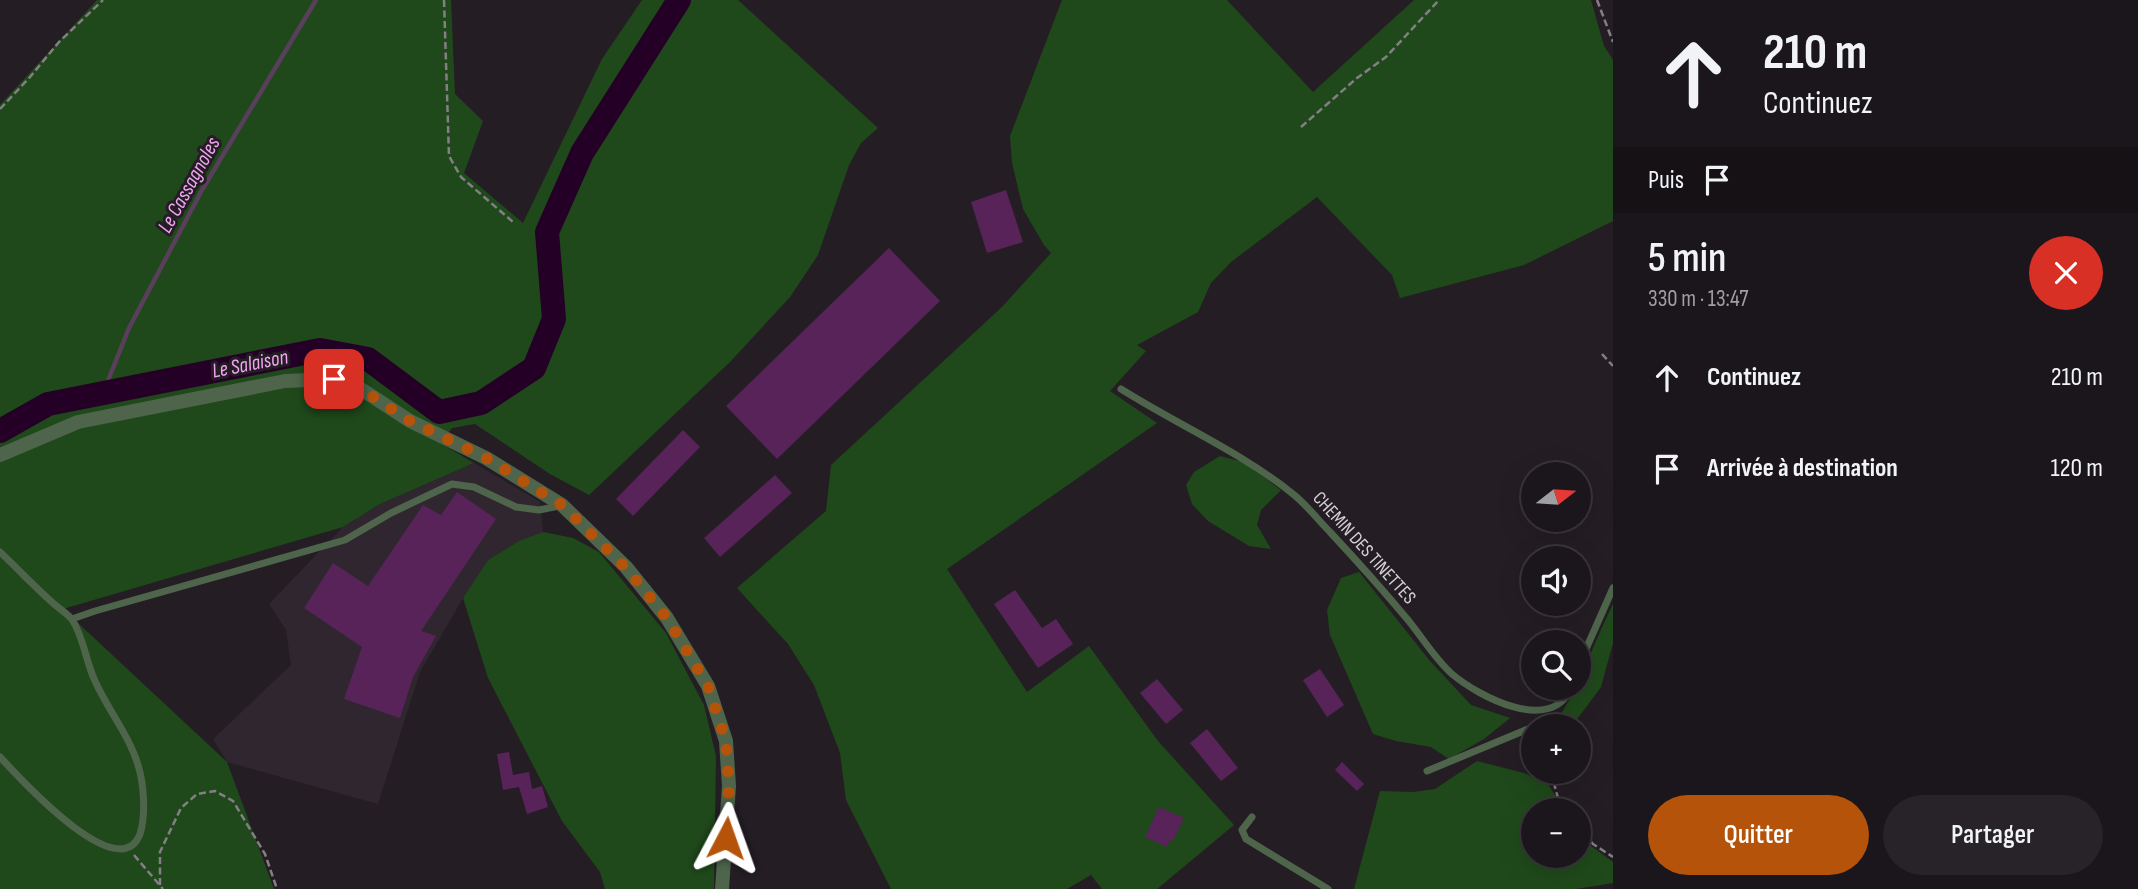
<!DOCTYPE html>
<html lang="fr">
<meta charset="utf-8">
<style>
:root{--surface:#1b161b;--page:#282328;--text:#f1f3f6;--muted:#a09fa3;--line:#39353a;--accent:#b45309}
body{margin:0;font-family:"Sofia Sans Condensed",sans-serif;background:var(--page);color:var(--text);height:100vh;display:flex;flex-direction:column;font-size:26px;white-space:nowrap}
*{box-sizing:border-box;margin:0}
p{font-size:23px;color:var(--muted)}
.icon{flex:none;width:38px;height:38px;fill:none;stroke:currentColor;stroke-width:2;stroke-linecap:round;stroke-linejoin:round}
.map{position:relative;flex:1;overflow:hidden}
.details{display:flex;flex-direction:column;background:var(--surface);width:525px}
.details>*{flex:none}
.guide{background:#1b161b;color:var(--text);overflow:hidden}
.needle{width:46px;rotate:73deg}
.fabs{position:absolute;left:1521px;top:462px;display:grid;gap:14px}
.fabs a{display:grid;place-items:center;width:70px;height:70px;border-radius:50%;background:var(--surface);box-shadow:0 7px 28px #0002,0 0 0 2px var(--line);font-size:35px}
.pin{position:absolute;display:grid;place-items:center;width:60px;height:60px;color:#fff;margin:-30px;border-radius:14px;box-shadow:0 4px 10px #0006}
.me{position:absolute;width:77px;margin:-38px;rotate:4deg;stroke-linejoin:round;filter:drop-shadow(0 0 5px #0008)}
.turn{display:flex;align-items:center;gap:24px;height:147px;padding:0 35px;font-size:32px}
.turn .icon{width:91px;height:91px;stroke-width:2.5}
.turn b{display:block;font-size:49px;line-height:60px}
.then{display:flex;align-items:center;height:66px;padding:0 35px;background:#0003;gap:14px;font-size:26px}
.round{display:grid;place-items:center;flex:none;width:74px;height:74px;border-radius:37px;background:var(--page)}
.overview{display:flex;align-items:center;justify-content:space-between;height:119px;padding:0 35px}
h1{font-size:42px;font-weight:600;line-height:52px}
.primary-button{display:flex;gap:14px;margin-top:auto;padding:14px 35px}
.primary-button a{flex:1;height:80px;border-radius:42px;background:var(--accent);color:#fff;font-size:28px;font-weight:600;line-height:80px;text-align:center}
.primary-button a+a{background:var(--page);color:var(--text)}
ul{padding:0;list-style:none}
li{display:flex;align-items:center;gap:21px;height:91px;padding:0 35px}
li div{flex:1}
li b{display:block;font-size:26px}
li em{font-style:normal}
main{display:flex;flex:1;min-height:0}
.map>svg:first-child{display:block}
.built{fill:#302630}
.green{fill:#1f491b}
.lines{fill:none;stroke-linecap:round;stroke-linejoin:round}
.stream{stroke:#593f5b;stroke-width:4.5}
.river{stroke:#240026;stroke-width:24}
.building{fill:#572359}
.path{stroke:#847f84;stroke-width:2.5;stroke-dasharray:7 3.5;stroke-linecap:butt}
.lane{stroke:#4e654b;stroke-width:7}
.street{stroke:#4e654b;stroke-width:14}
.route{stroke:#b45309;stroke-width:12;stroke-dasharray:0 21.6}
.labels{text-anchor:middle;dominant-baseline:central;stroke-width:6;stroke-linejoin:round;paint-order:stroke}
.street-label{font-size:19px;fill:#d6d2d6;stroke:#241e24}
.water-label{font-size:21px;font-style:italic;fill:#f3a4f4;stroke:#241e24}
</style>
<main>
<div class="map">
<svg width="1613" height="889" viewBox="0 0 1613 889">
<rect width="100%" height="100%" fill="#241e24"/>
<path class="built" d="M474 463 540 502 543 532 519 541 488 560 463 598 420 672 378 804 227 762 213 739 291 665 286 630 269 604 343 527 380 504Z"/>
<g class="green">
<path d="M97 0H451L455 94 483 121 464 173 523 223 602 59 642 0H738L878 128 861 143 849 165 818 255 790 297 730 362 589 495 550 474 475 424 452 428 440 443 474 463 380 504 343 527 63 609 227 762 274 889H0V105Z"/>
<path d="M1062 0H1227L1313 92 1414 0H1591L1604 46 1613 60V221L1524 265 1400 298 1392 275 1317 197 1231 262 1211 283 1198 312 1137 345 1146 351 1110 391 1157 423 947 569 1027 692 1089 646 1158 741 1234 825 1157 889H1102L1091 875 1067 889H891L846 800 840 753 814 685 788 644 737 588 826 511 831 465 1002 307 1051 253 1044 245 1023 209 1012 163 1010 136Z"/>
<path d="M1220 456 1243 462 1281 490 1261 510 1257 525 1271 549 1249 546 1208 521 1192 504 1186 485 1194 472Z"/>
<path d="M543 532 573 538 599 552 666 633 704 705 716 756 714 889H605L600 872 562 821 488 678 463 598 488 560 519 541Z"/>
<path d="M1359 572 1430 661 1471 705 1510 718 1484 739 1449 759 1431 747 1396 741 1373 734 1330 635 1327 610 1341 578Z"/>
<path d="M1613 604V643L1601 687 1572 726H1558C1560 709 1573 698 1578 684 1589 657 1600 631 1613 604Z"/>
<path d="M1477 761 1524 773 1548 784 1564 810H1533V856H1578L1579 833 1583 840 1613 862V883L1576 889H1354L1380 791 1413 792 1435 789Z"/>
</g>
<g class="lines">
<path class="stream" d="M103 393 129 328 202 190 316 0"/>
<path class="river" d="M0 431 48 404 320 350 368 359 439 412 481 403 534 368 554 319 547 232 582 153 679 0"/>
</g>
<g class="building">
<path d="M1006 190 1023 242 987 253 971 202Z"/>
<path d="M889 248 940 301 777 459 726 406Z"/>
<path d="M683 430 700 447 633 516 616 499Z"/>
<path d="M775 475 792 493 720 557 704 538Z"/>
<path d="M457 492 496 519 421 631 436 636 413 677 400 718 344 699 362 647 304 608 333 563 368 586 423 505 441 515Z"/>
<path d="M1015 590 1042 628 1056 619 1073 644 1038 668 994 604Z"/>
<path d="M1320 669 1344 705 1327 717 1303 680Z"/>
<path d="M1157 679 1183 710 1166 724 1140 693Z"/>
<path d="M1207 729 1238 768 1221 781 1190 743Z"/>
<path d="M509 752 513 775 529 772 532 789 542 786 548 807 527 814 519 787 503 790 497 754Z"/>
<path d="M1342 762 1364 784 1357 791 1335 770Z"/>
<path d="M1159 807 1184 818 1173 841 1170 840 1167 847 1145 837Z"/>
</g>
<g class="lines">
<g class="path">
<path d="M444 0 449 156 461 177 513 222"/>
<path d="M1597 0 1613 42"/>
<path d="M0 109 30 77 59 42 103 0"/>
<path d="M1301 127 1357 78 1386 57 1439 0"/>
<path d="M1602 354 1613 366"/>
<path d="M1553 726 1554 716"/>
<path d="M1551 772 1559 802 1566 810"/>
<path d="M1578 826 1593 844 1613 857"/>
<path d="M134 855 163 889"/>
<path d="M160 885V852L181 808 197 794 215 791 233 801 265 854 277 889"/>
</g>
<g class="lane">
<path d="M1121 389C1178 425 1241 452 1293 494 1307 505 1318 520 1330 532 1357 561 1383 590 1408 620 1422 637 1435 659 1452 674 1478 696 1551 735 1571 688"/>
<path d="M0 552C18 569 35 587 53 603 59 609 69 614 73 621 84 639 86 662 95 681 108 710 129 735 138 765 144 784 146 815 140 834 119 889 17 775 0 757"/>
<path d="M72 619 95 611 345 540 391 513 452 484 474 487 516 507 539 510 559 506"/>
<path d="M1578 667 1613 588"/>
<path d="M1427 771 1533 727"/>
<path d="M1252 817 1242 830 1246 839 1328 889"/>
</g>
<path class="street" d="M0 455 78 422 285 381 334 379 361 389 410 421 486 458 562 505 626 567 667 618 708 686 726 741 729 786 722 889"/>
</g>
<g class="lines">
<path class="route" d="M334 379 361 389 410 421 486 458 562 505 626 568 667 618 708 686 726 741 729 786 726 838"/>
</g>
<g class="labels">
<g class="street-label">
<text transform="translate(1364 548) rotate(48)">CHEMIN DES TINETTES</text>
</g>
<g class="water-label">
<text transform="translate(189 185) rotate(-61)">Le Cassagnoles</text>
<text transform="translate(250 364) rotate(-11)">Le Salaison</text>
</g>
</g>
</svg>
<div class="fabs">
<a><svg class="needle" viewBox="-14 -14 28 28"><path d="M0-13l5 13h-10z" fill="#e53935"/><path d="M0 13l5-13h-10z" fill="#a09fa3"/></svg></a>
<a><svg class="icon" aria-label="sound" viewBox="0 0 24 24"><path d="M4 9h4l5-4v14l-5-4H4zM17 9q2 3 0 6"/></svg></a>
<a><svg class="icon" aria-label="search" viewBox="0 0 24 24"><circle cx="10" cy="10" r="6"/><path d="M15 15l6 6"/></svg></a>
<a>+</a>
<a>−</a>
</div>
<div class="pin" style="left:334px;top:379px;background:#d93025"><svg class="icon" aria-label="arrive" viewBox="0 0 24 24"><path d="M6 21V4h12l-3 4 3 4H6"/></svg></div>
<svg class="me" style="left:726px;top:838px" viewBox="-20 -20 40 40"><path d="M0-17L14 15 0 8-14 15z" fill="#b45309" stroke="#fff" stroke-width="4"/></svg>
</div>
<section class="details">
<div class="guide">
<div class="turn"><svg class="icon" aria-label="ahead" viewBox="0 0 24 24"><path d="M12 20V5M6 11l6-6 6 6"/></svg><div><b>210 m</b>Continuez</div></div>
<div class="then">Puis<svg class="icon" aria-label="arrive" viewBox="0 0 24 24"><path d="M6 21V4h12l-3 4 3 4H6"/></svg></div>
</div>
<div class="overview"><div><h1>5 min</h1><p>330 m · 13:47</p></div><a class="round" style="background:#d93025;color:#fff"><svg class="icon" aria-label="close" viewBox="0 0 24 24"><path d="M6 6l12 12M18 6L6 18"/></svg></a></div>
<ul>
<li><svg class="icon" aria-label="ahead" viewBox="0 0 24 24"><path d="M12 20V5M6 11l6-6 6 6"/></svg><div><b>Continuez</b></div><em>210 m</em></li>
<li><svg class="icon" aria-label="arrive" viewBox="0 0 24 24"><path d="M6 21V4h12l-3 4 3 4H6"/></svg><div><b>Arrivée à destination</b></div><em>120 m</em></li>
</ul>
<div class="primary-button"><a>Quitter</a><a>Partager</a></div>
</section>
</main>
